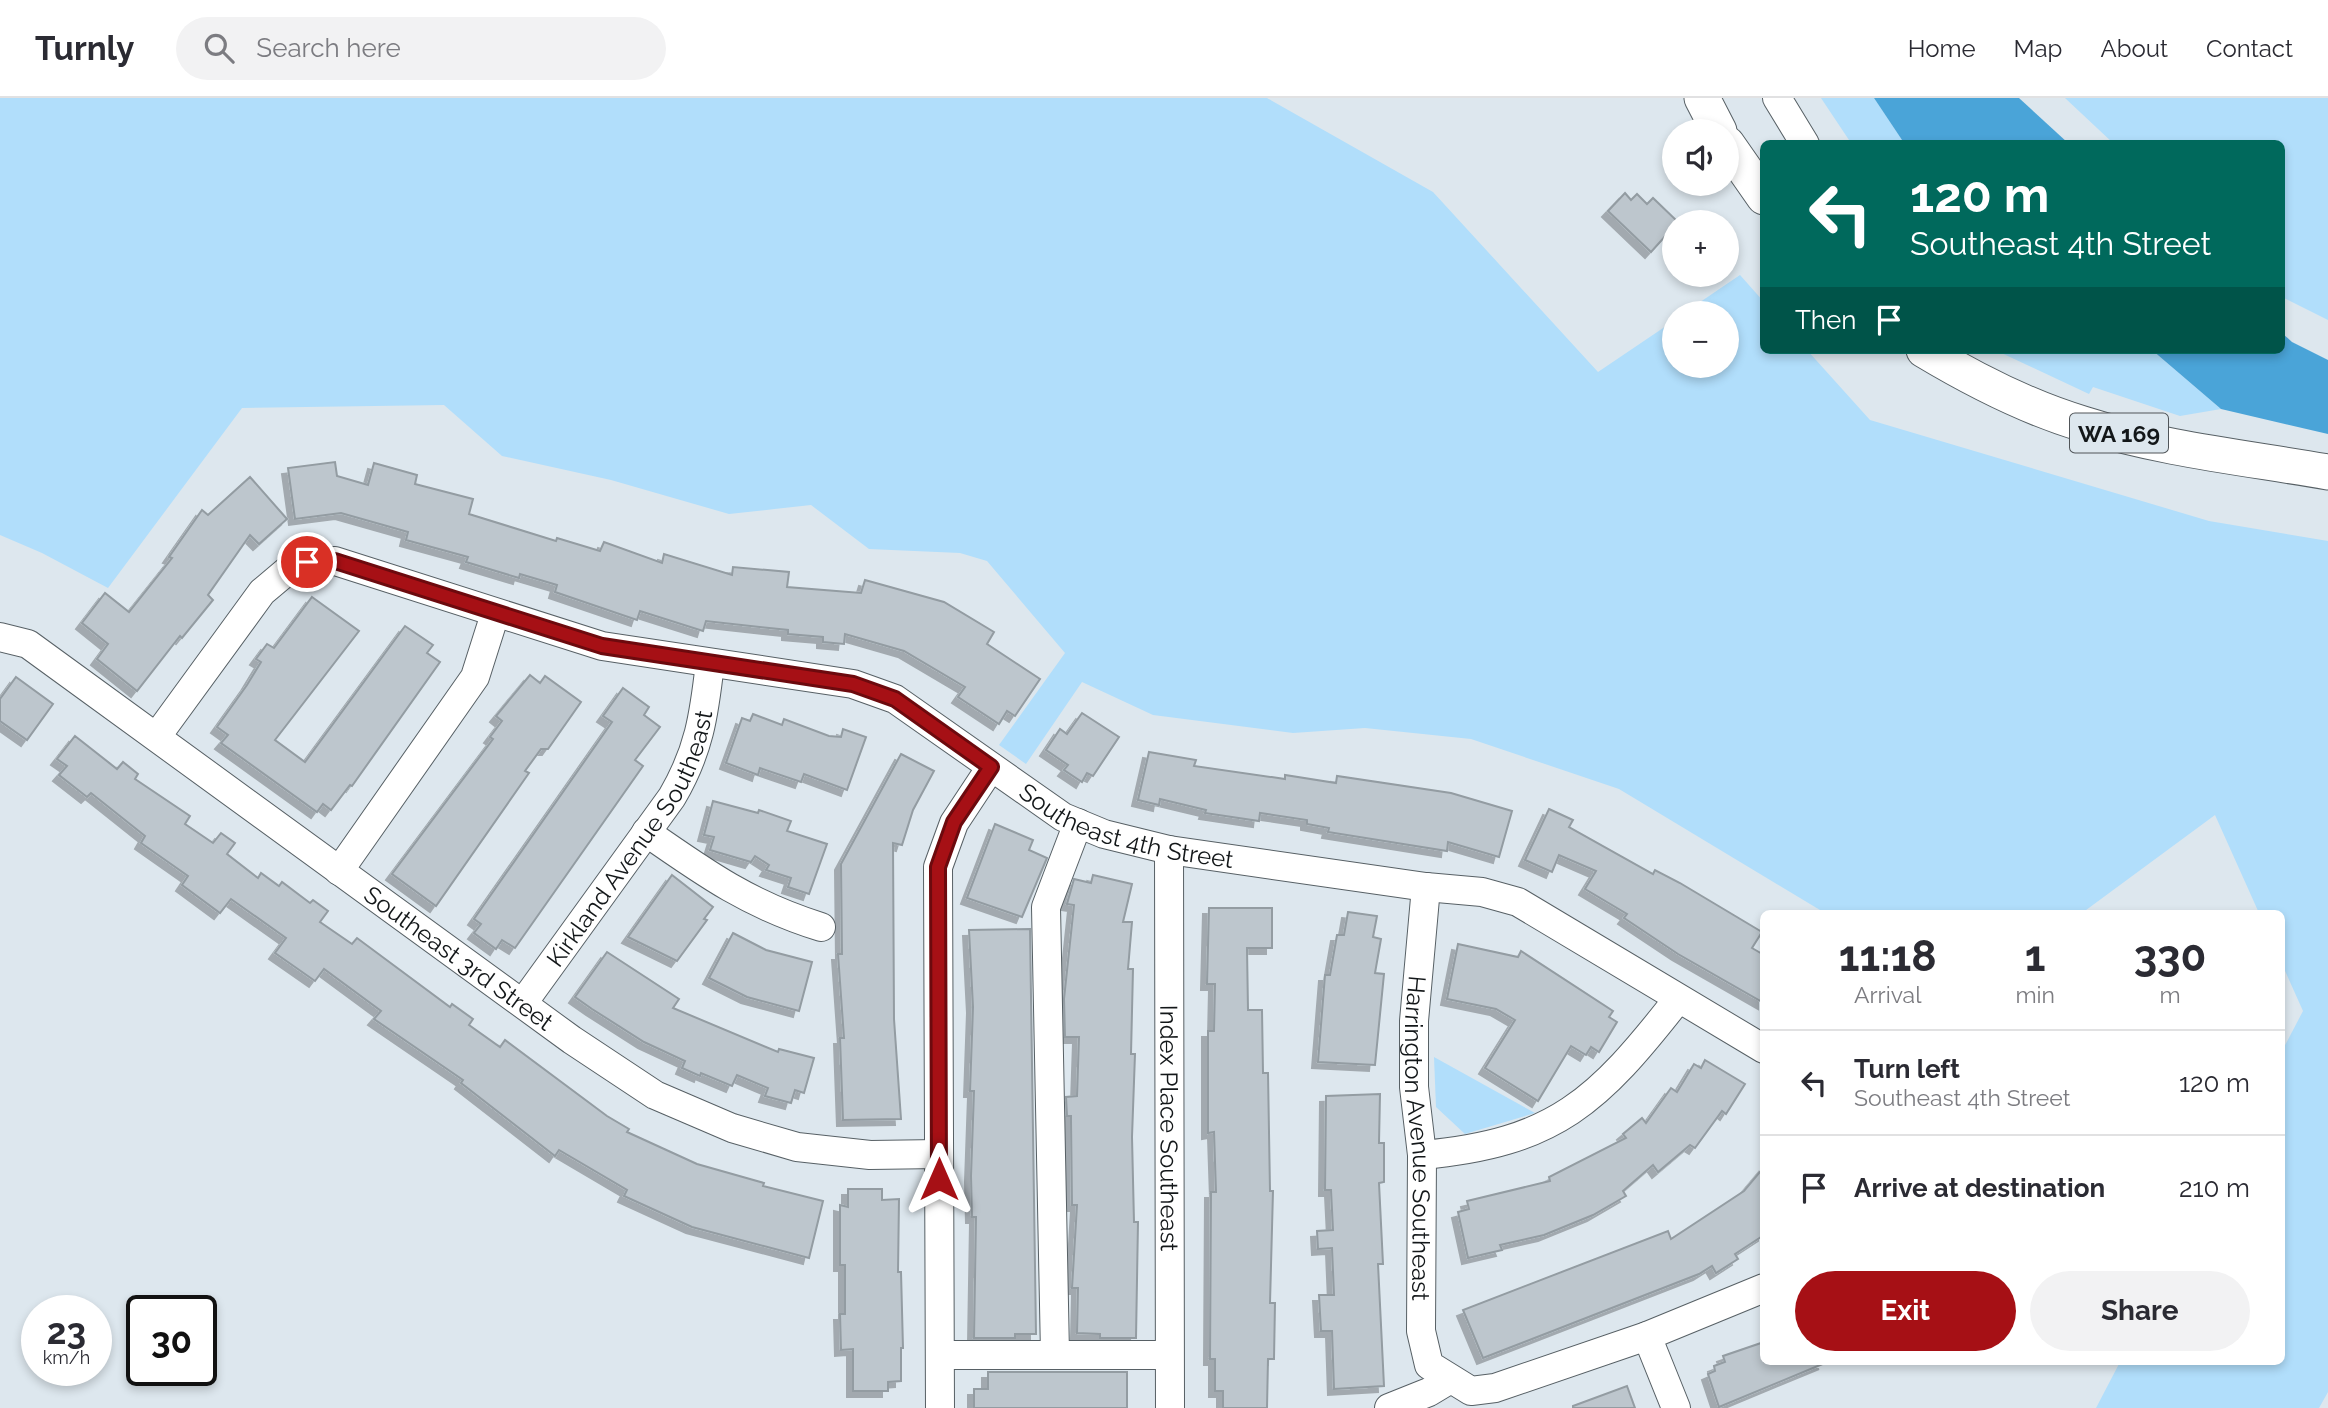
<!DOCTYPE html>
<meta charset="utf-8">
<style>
:root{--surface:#fff;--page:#f2f2f3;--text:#2b2b33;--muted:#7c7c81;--line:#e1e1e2;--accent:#a61015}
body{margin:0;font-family:Raleway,sans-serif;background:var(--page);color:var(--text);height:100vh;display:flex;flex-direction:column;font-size:26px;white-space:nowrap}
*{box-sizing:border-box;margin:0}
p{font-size:23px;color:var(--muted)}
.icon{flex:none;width:38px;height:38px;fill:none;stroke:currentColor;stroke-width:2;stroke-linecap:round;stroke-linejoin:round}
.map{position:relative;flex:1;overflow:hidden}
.side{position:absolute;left:1760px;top:812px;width:525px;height:455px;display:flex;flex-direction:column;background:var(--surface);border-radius:10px;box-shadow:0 4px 10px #0003}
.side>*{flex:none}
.top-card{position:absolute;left:1760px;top:42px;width:525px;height:214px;border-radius:10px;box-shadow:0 4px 10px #0003;background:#00695c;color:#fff;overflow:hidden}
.fabs{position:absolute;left:1662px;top:21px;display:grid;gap:14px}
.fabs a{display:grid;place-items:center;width:77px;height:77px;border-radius:50%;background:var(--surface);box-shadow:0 4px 10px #0003;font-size:35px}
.speed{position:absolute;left:21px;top:1197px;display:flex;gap:14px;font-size:35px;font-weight:700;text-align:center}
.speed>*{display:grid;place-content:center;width:91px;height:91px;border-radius:50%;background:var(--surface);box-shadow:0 4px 10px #0003;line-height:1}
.speed small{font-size:18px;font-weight:400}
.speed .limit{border:4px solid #111;border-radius:10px;background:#fff;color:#111}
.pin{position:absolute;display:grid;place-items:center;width:60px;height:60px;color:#fff;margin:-30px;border:4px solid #fff;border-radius:50%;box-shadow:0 2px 7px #0007}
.me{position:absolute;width:77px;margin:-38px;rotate:0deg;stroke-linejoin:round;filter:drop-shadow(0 0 5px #0008)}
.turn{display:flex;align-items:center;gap:24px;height:147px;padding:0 35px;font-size:32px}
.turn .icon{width:91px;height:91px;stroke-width:2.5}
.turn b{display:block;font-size:49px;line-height:60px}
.then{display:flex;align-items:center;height:66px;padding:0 35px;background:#0003;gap:14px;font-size:26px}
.eta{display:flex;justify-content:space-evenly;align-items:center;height:119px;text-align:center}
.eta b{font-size:42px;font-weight:700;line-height:49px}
.button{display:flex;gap:14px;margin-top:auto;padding:14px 35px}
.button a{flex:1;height:80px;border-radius:42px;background:var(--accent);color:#fff;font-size:28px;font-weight:700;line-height:80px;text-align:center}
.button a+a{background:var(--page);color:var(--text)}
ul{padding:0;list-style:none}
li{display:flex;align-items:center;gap:21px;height:105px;padding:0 35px;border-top:2px solid var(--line)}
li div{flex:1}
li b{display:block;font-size:26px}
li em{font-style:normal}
header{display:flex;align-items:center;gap:42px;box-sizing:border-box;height:98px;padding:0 35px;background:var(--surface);border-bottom:2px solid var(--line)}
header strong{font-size:33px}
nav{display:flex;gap:38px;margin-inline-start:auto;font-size:24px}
.search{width:490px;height:63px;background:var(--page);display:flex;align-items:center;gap:18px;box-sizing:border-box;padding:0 24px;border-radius:38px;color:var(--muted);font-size:26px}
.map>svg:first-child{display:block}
.green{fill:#b1defb}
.water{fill:#4aa4d8}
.building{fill:#bdc6cd;stroke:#939ca2;stroke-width:2;filter:url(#shadow)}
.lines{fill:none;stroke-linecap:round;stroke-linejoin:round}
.minor-casing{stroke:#576065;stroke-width:30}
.major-casing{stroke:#576065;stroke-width:37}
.minor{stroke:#fff;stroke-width:28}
.major{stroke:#fff;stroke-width:35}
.route-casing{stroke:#6c0a0e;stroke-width:18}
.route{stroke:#a61015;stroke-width:12}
.labels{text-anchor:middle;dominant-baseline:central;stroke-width:7;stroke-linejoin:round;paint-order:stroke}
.shield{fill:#dde7ee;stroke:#505559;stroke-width:2}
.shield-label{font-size:23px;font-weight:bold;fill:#131719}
.street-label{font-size:24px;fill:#131719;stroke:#dde7ee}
</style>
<header>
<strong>Turnly</strong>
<div class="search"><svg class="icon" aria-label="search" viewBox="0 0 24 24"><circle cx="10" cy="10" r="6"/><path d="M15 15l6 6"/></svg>Search here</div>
<nav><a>Home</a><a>Map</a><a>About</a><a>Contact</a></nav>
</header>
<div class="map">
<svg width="2328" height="1310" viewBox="0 0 2328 1310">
<defs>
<filter id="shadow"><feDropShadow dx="-6" dy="6" stdDeviation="0" flood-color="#0004"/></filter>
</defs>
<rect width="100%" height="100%" fill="#dde7ee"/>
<g class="green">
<path d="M0 0H1267L1433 94 1598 274 1675 222V268H1727V215H1684L1740 177 1764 204V252H1807L1870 322 2209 423 2328 443V1294L2319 1310H2096L2120 1264H2282V953L2303 913 2282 866V816L2259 815 2215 717 2082 815H1825L1619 691 1471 641 1365 630 1293 635 1153 617 1082 584 1026 666 999 647 1065 555 987 463 960 455 869 451 811 407 729 416 611 382 502 358 444 307 242 310 108 490 42 455 0 437Z"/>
<path d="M1821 0H1874L1904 45H1851Z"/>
<path d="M2065 0H2328V222L2282 199V46L2113 45Z"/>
<path d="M1995 252H2152L2221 311 2180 318 2093 289 2089 296Z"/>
<path d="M1434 959 1535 1015 1465 1036 1436 1009Z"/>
</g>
<g class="water">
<path d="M1874 0H2019L2068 45H1904Z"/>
<path d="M2282 235 2292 244 2328 262V336L2221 311 2152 252H2282Z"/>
</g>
<g class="building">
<path d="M1625 95 1631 102 1637 96 1647 106 1653 100 1678 124 1651 154 1608 113Z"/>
<path d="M335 364 337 378 368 387 374 365 417 377 415 386 473 401 469 416 556 443 557 440 600 453 604 444 662 465 664 456 732 477 733 469 789 474 787 489 861 495 865 482 944 504 994 534 987 546 1040 581 1015 618 1007 613 999 626 958 599 965 589 904 553 845 536 844 546 823 544V539L788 536V532L706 523 703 533 640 513 637 522 555 494 557 487 520 476 519 480 466 464 468 459 406 442 408 434 341 415 295 421 288 370Z"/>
<path d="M250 379 287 421 259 446 250 437 208 497 213 502 182 540 180 538 137 593 97 561 108 546 82 525 105 495 129 514 172 460 169 459 202 412 208 417Z"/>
<path d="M312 499 359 533 275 642 305 664 405 528 433 547 427 555 440 564 352 688 350 687 331 712 323 706 317 714 221 645 228 637 217 629 247 587 261 564 256 561 267 546 274 550Z"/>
<path d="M530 577 540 585 545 578 581 604 548 651H541L525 673 529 675 436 808 392 776 493 641 490 639 502 623 496 618Z"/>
<path d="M16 579 53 606 27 642 0 623V601Z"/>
<path d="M623 590 649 609 644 617 660 629 635 662 643 668 515 850 502 842 496 851 474 835 481 826 474 821 612 624 603 618Z"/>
<path d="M1082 615 1119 639 1093 678 1087 675 1082 684 1064 672 1068 667 1046 652 1060 631 1067 636Z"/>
<path d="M753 616 782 627 784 621 829 638 841 639 843 631 866 639 847 692 804 676 801 684 760 670 758 677 726 665 742 620 750 623Z"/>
<path d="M75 638 117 671 123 664 138 676 135 681 190 718 185 726 213 745 221 735 235 745 227 756 258 780 261 775 279 788 282 784 310 805 313 802 328 813 320 824 352 846 357 840 450 909 452 906 473 921 469 927 500 949 505 942 607 1018 629 1031 627 1034 697 1066 764 1085 763 1088 823 1103 809 1160 692 1129 624 1098 627 1092 559 1052 555 1058 461 985 463 982 374 921 381 913 324 871 315 883 275 855 286 840 231 801 220 815 182 787 188 778 141 745 145 738 91 695 87 699 59 677 67 668 57 661Z"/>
<path d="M1149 654 1196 662 1194 668 1285 681V677L1336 685 1337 678 1451 695 1512 713 1499 759 1448 744 1447 753 1328 734 1329 730 1307 726V722L1260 715 1259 723 1205 715 1206 712 1160 701 1159 707 1138 702Z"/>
<path d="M901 656 934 673 913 712 902 747 893 745 894 921 901 1021 843 1022 840 940H844L838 856H842L841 766Z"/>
<path d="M713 703 758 715 759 712 791 723 787 733 827 746 809 796 788 789 791 780 766 772 769 767 755 758 751 764 710 752 714 739 704 737Z"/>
<path d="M1549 711 1573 722 1569 729 1653 776 1655 772 1680 785 1762 834 1752 850 1764 857V905L1678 856 1624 820 1627 816 1585 791 1596 773 1559 757 1552 774 1525 762Z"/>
<path d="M995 726 1033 742 1029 752 1047 760 1022 819 967 800Z"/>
<path d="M672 777 713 809 704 821 707 822 677 863 628 839Z"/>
<path d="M1093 777 1132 786 1123 824H1132L1128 871H1133L1131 956H1135L1132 1039 1134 1124H1138L1136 1240H1100V1236L1077 1235 1078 1190H1072L1077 1107H1072L1071 1023V1018H1067L1066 999 1077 998 1079 939H1065L1064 901 1074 807 1067 806 1074 781 1091 785Z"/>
<path d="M1209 810H1272V850H1247L1248 912H1262L1263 975H1268L1270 1093H1273L1270 1205H1275L1274 1261H1268L1267 1310H1223V1293H1215V1261H1210L1211 1094H1216L1214 1034 1208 1035V933H1214L1215 886H1207Z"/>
<path d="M1348 814 1377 818 1373 839 1381 841 1375 875 1384 876 1375 967 1318 964 1325 877H1330L1337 837H1344Z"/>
<path d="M1030 831 1036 1236H1015V1240H974L976 1119H972L971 1078 974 993H970L973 909 969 832Z"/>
<path d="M733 835 766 852 812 864 799 913 747 899 709 880Z"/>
<path d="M1458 846 1518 859 1521 853 1613 913 1609 919 1617 924 1599 954 1591 949 1586 957 1571 948 1538 1003 1485 970 1515 922 1496 911 1447 901Z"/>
<path d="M607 854 679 901 673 910 778 954 779 951 814 960 804 995 795 992 791 1005 765 998 768 990 737 977 732 988 701 975 700 978 682 970 685 963 644 944 592 911 575 899Z"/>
<path d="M1705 962 1745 986 1726 1016 1722 1013 1695 1050 1690 1047 1658 1074 1653 1067 1623 1093 1626 1098 1593 1117 1544 1137 1500 1147 1502 1152 1468 1160 1458 1114 1469 1111 1467 1103 1550 1083 1549 1079 1626 1040 1623 1036 1642 1020 1646 1025 1671 990 1677 994 1694 966 1701 970Z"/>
<path d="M1380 996 1379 1045H1384V1084L1379 1085 1383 1166H1378L1384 1288 1334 1291 1332 1233H1321L1319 1197H1334L1332 1150 1318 1151 1317 1133 1333 1132 1331 1092H1325L1326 998Z"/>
<path d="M1764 1069V1137L1735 1156 1738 1161 1716 1175 1712 1168 1699 1176 1483 1260 1463 1212 1668 1133 1671 1141 1744 1093Z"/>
<path d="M848 1091H882V1102L899 1101 898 1174H901L903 1250H901V1283L888 1284V1293H853V1251L841 1252 840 1216H845V1167H840V1107L848 1109Z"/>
<path d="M1764 1244V1264L1825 1265 1719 1309 1708 1276 1715 1273 1714 1268 1725 1264 1723 1258Z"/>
<path d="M988 1274H1127V1310H974V1291H988Z"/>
<path d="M1627 1288 1635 1310H1573V1308Z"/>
</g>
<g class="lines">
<g class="minor-casing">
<g id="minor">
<path d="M1777 0 1805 46"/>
<path id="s1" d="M0 539 28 546 572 942 655 997 732 1030 797 1049 870 1057 939 1056"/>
<path id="s2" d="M157 638 262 494 287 473 308 464 335 463 602 548 853 586 895 601 1063 719 1104 736 1169 752 1426 789 1482 794 1518 804 1764 951"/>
<path d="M646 734C706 776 750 807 821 829"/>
<path id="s3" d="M1169 752 1170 1310"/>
<path d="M339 773 475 579 495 516"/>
<path id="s4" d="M1426 789 1414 923V989L1422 1057 1421 1233 1429 1267 1471 1293 1495 1290 1647 1238 1764 1190"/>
<path id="s5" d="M523 905 672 699C699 653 704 618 710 565"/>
<path d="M1422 1057C1556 1045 1598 1003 1678 901"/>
<path d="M1647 1238 1676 1310"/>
<path d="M1055 1256 1046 809 1078 725"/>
<path d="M940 1257H1169"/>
<path d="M940 1310 938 769 954 725 991 669"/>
<path d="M1389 1310 1429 1294 1449 1282"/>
</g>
</g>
<g class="major-casing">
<g id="major">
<path d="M1702 0 1719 33"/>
<path d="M1727 46 1764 99"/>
<path d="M1924 252C1974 282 2026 309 2083 326 2161 351 2247 360 2328 374"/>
</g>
</g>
<use href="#minor" class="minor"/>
<use href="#major" class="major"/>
</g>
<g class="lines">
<g class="route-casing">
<path id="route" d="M307 464 335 463 602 548 853 586 895 601 991 669 954 724 938 769 939 1081"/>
</g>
<use href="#route" class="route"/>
</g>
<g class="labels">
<rect class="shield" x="2070" y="315.5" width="98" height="39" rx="5"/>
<g class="shield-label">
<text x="2119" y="335">WA 169</text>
</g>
<g class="street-label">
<text stroke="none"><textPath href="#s2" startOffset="1108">Southeast 4th Street</textPath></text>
<text stroke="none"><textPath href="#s5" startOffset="198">Kirkland Avenue Southeast</textPath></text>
<text stroke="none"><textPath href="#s1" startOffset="562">Southeast 3rd Street</textPath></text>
<text stroke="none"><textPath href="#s3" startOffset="278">Index Place Southeast</textPath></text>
<text stroke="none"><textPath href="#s4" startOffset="252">Harrington Avenue Southeast</textPath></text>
</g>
</g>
</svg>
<div class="fabs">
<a><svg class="icon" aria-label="sound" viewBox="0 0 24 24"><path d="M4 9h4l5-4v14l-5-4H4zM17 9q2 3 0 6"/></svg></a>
<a>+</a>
<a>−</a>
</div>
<div class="speed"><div>23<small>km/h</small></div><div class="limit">30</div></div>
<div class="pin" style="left:307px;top:464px;background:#d93025"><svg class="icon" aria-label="arrive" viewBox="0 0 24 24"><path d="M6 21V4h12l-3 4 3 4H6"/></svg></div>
<svg class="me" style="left:939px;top:1081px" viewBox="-20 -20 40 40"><path d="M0-17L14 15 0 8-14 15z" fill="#a61015" stroke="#fff" stroke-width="4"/></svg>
<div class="top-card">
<div class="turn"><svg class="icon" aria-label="left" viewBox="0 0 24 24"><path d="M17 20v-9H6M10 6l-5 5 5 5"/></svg><div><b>120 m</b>Southeast 4th Street</div></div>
<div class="then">Then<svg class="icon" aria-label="arrive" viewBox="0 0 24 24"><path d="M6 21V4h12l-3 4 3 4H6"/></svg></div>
</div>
<section class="side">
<div class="eta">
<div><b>11:18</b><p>Arrival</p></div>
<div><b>1</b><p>min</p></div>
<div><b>330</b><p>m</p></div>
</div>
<ul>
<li><svg class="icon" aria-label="left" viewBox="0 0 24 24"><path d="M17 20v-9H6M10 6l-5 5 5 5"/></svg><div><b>Turn left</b><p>Southeast 4th Street</p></div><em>120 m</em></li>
<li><svg class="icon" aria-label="arrive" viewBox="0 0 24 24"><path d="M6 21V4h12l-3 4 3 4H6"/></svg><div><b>Arrive at destination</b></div><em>210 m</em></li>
</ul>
<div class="button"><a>Exit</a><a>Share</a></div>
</section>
</div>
